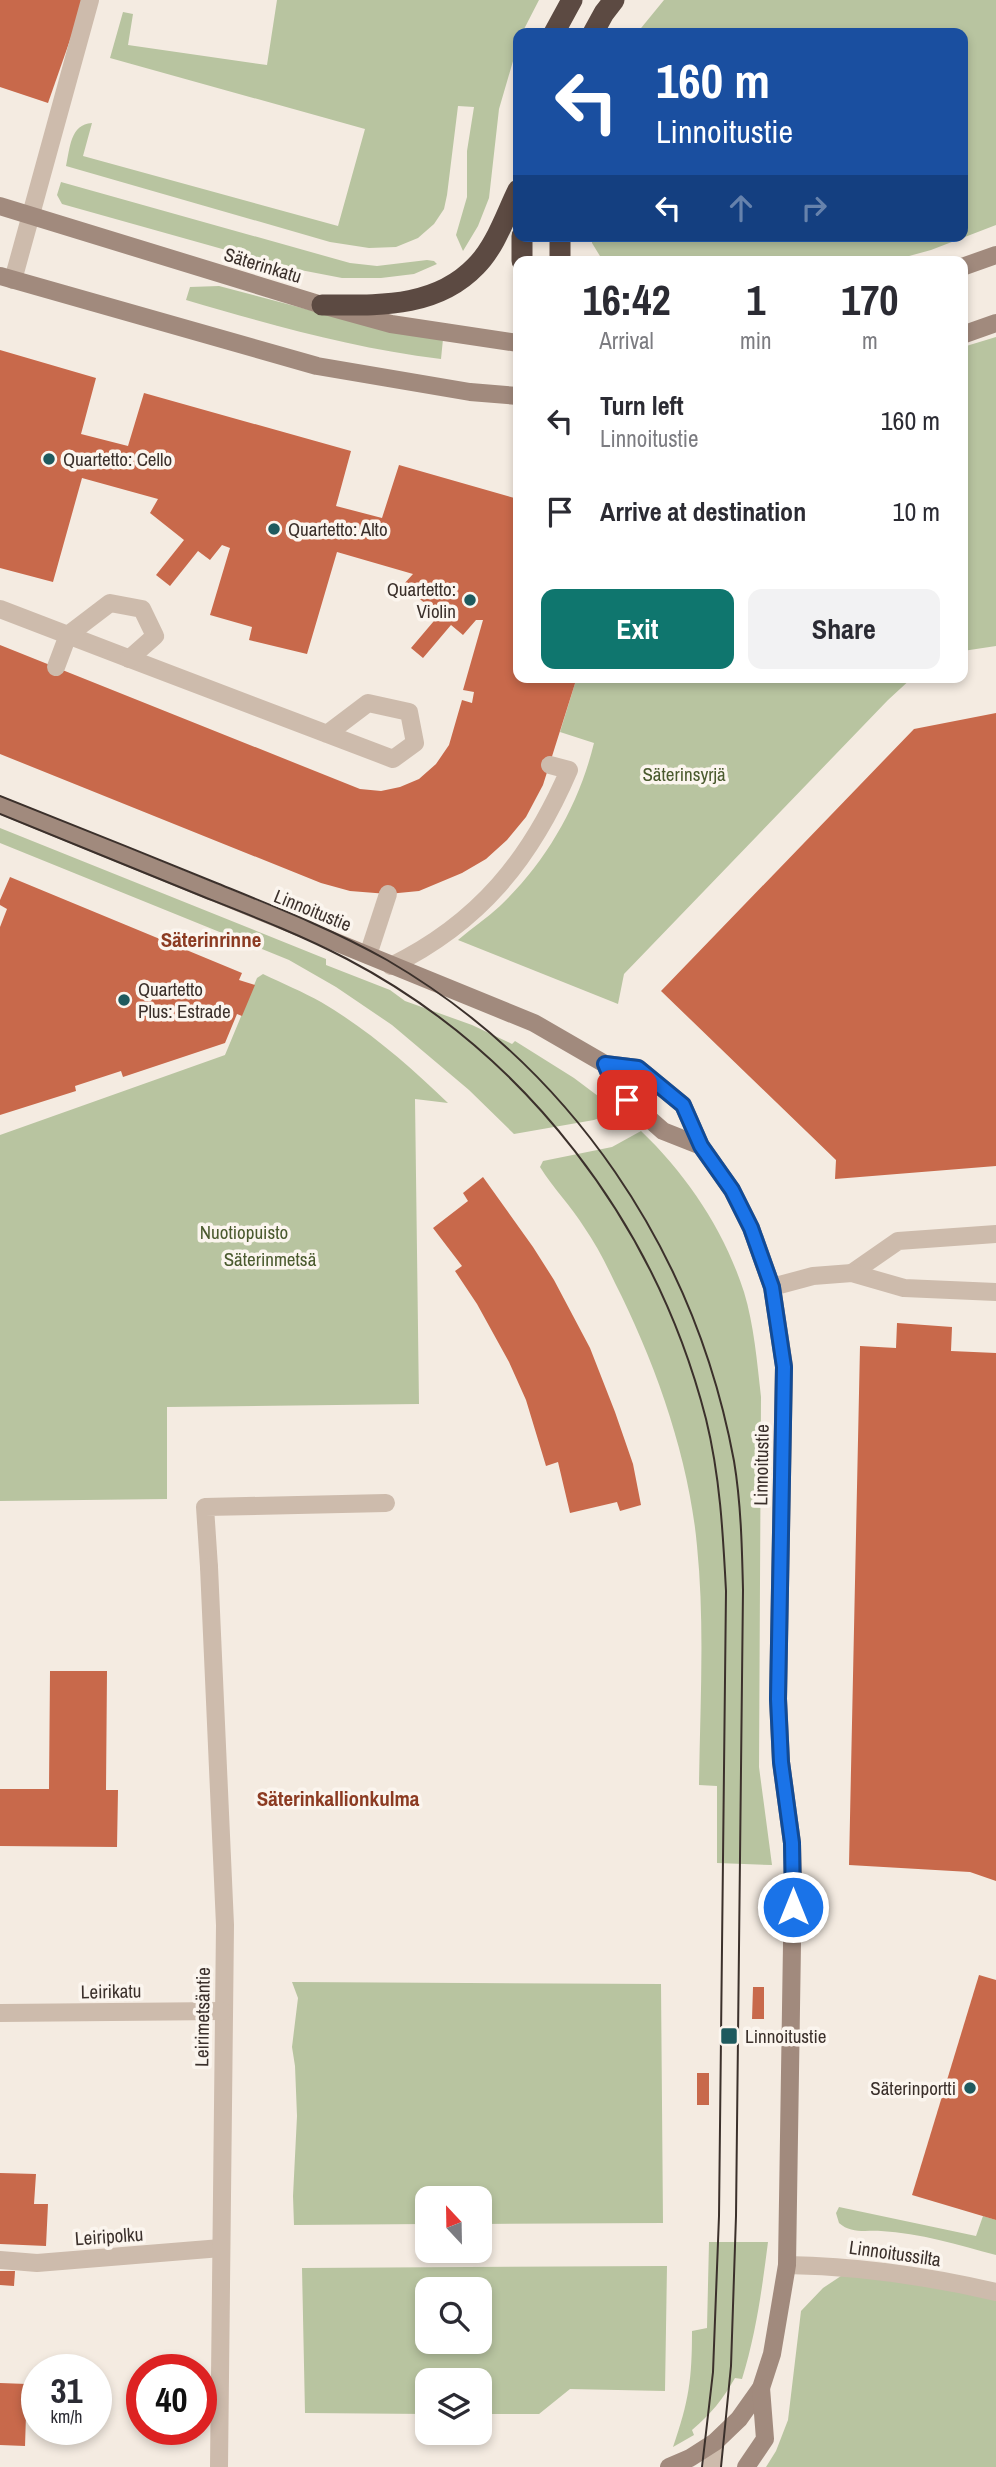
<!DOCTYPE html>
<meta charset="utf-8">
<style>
:root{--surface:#fff;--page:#f2f2f3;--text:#2b2b33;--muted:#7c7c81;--accent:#0f766e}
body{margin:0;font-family:"Archivo Narrow",sans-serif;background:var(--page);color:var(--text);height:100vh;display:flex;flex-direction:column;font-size:26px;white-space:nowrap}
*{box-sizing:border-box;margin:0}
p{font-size:23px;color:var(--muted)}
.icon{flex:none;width:38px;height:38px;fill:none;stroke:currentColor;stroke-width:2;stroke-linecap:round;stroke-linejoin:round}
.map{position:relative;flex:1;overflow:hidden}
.side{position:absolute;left:513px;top:256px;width:455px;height:427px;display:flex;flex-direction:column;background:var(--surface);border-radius:14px;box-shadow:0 4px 10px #0003}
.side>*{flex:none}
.banner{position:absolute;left:513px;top:28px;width:455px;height:214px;border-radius:14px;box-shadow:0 4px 10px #0003;background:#1a4fa0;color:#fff;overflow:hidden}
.needle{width:46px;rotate:338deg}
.tools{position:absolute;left:415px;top:2186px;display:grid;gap:14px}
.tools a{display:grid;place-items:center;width:77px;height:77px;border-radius:14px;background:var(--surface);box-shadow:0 4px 10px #0003;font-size:35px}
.speed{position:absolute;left:21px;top:2354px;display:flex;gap:14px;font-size:35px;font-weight:700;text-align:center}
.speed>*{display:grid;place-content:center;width:91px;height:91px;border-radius:50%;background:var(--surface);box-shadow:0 4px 10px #0003;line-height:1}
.speed small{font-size:18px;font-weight:400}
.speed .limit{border:10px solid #d22;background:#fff;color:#111}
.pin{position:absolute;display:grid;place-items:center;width:60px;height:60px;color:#fff;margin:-30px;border-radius:14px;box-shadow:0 4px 10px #0006}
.me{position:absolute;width:77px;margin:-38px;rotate:0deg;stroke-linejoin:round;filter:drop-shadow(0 0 5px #0008)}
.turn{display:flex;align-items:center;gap:24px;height:147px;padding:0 28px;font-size:32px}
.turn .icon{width:91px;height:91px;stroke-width:2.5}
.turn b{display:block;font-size:49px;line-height:60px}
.lanes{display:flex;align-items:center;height:66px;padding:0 28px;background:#0003;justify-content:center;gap:35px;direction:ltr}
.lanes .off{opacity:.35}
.eta{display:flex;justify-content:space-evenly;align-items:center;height:119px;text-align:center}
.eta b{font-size:42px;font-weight:700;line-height:49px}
.action{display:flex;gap:14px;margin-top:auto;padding:14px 28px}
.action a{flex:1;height:80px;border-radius:14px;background:var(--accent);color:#fff;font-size:28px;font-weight:700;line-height:80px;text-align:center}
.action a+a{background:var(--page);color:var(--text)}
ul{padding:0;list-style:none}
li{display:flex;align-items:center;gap:21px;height:91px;padding:0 28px}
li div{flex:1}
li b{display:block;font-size:26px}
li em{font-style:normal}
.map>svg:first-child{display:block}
.green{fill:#b8c4a0;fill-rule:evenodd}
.building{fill:#c8694b}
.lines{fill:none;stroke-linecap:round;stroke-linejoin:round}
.lane{stroke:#cdbbac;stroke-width:18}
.street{stroke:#cdbbac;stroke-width:18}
.secondary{stroke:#a18a7d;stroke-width:18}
.highway{stroke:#5c4a42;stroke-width:21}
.tram{stroke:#3b302b;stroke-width:2}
.route-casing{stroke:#114b97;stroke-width:18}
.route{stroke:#1a73e8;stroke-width:12}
.poi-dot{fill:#1f5a5e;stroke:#fbf5ee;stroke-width:2.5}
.labels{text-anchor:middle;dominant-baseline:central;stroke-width:7;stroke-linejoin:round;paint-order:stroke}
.street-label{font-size:19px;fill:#3b302b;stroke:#fbf5ee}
.poi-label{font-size:19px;fill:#3b302b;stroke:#fbf5ee;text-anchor:start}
.park-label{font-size:19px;fill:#4a5a2e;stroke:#fbf5ee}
.neighbourhood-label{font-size:21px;font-weight:bold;fill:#8c3b22;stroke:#fbf5ee}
</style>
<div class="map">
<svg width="996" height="2467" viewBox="0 0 996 2467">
<rect width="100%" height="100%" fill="#f4ebe1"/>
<g class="green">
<path d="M277 0H539L522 33H518V44L499 109 489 198 478 226 463 251 456 235 467 197V151L474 107 458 106 447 195 444 209 434 224 418 238 396 247 369 248 330 242 66 166C70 149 70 124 92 123L83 156 338 226 365 129 110 58 123 12 133 14 128 45 267 65Z"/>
<path d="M664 0H996V225L931 250 891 261H603L592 243V236H962V33H637Z"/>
<path d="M61 182 350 263 377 266 427 260 434 261 437 264 414 274 381 278H342L290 268 62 204 57 195Z"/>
<path d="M219 286 374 327 443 339 441 359C351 348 272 325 186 300L190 287Z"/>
<path d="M996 337V646L963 651V347Z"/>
<path d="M577 677H913L888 700 624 974 618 1004 458 940C472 928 487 918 500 906 546 862 579 805 594 743L560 732Z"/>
<path d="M0 828 326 959V965L390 990 405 1001 472 1025 512 1044 515 1041 574 1078 618 1111 594 1120 514 1134 469 1090 392 1025 336 987 289 960 0 843Z"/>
<path d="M263 974C282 983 303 992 321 1002 367 1029 410 1066 448 1103L415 1099 419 1404 167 1407V1499L0 1501V1135L225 1055 257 978Z"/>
<path d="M641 1131C687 1175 724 1230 744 1292 754 1325 757 1362 761 1397L759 1767 772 1865 717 1863V1786L699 1785C700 1706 705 1625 697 1546 689 1457 655 1362 615 1283 606 1264 596 1244 584 1227 571 1206 553 1188 540 1167L543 1161 612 1147Z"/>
<path d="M292 1982 661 1984 663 2223 480 2224V2198H427V2224L294 2225 293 2196 297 2116 295 2066 292 2047 298 1998Z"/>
<path d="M839 2207 976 2236 983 2216 996 2220V2255C958 2245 920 2233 881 2231 866 2230 851 2234 839 2223L836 2213Z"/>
<path d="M709 2242H768C762 2289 756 2334 742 2379L735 2378C723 2399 711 2414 692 2430L694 2435 673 2447C689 2401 692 2379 692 2331L707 2328Z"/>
<path d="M667 2266 665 2391 570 2389 539 2414H480V2380H427V2414L305 2413 302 2268ZM427 2289H480V2342H427Z"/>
<path d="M847 2272 996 2298V2467H766L776 2451 788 2420 801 2311 823 2288Z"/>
</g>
<g class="building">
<path d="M0 0H84L48 103 0 87Z"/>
<path d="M0 350 96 378 81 434 128 446 144 393 351 451 336 506 382 518 399 465 518 499V677H577L543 785 526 817 507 840 486 859 462 873 419 891 388 894 350 891 321 883 0 754V645L360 789 381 791 400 787 419 779 436 764 449 745 462 700 472 703 474 692 463 690 483 620H476L463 635 451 625 423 658 411 648 439 615 403 585 413 574 337 552 307 654 249 640 252 627 210 615 230 548 222 545 210 560 198 551 170 586 156 575 184 540 150 513 158 499 82 478 53 582 0 568Z"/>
<path d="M996 713V1166L835 1179 836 1160 661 991 914 729Z"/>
<path d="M10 877 242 973 239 980 255 985 242 1016 237 1014 225 1043 123 1077 121 1071 75 1086 76 1091 0 1115V927L7 909 0 905V900Z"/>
<path d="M483 1177 533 1247 554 1280 590 1348 615 1412 633 1464 641 1505 620 1511 617 1502 570 1513 558 1462 546 1466 526 1400 509 1362 477 1304 455 1271 462 1266 433 1228 468 1201 463 1193Z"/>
<path d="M897 1323 952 1327 951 1351 996 1353V1881L970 1872 849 1865 860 1346 896 1348Z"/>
<path d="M50 1671H107L106 1790H118L117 1847 0 1846V1789H49Z"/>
<path d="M979 1975 996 1980V2220L912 2195Z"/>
<path d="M753 1987H764V2019H752Z"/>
<rect x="697" y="2073" width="12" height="32"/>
<path d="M0 2173 36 2174 34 2204H48L46 2246 0 2244Z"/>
<path d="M0 2271H15L14 2286 0 2285Z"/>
<path d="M0 2383 27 2384 25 2446 0 2445Z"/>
</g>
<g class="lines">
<g class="lane">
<path d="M13 280 90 0"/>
<path d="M0 609C131 659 262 710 393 759L415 743 409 712 368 703 327 734"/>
<path d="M56 667 68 635 110 603 142 609 155 636 129 659"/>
<path d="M368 955 388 894"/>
<path d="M391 966C479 923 531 859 569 770L550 765"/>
<path d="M852 1273 898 1241 996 1234"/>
<path d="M772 1287 813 1276 852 1273 904 1288 996 1292"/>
<path d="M209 1567 205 1507 386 1503"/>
<path d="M0 2260 37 2263 221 2248"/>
</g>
<g class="street">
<path d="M209 1567 225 1925 219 2467"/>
<path d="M0 2013 223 2011"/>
<path d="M787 2265C858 2266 927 2276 996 2292"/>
<path d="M712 2467 715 2442"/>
</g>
<g class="secondary">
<path d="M0 206 322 305 391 324 518 343"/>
<path d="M962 267 996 255"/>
<path d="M0 276 317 366 470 392 518 396"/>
<path d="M962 335 996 323"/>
<path d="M0 805 534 1023 605 1064 638 1068 683 1105 701 1146 732 1190 751 1228 772 1287 784 1366 778 1699 781 1762 792 1843 793 1880 787 2265 772 2354 761 2388 739 2419 715 2442 690 2458 669 2467"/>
<path d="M605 1064 616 1090 638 1109 663 1131 701 1146"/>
<path d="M746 2467 765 2439 761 2388"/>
</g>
<g class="highway">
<path d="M554 33 572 0"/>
<path d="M593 33 604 13 614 0"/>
<path d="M560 236V261"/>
<path d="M522 261V236"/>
<path d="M322 305C376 305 435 309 476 266 496 246 506 214 518 190"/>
</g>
<g class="tram">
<path d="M0 796C71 824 143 853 214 882 273 906 332 929 387 960 572 1068 695 1251 734 1461 741 1503 742 1547 743 1590L736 2216 731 2366 721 2467"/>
<path d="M0 814C68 842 136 869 204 897 252 916 301 935 347 959 526 1053 656 1224 706 1419 720 1476 723 1533 726 1591L719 2216 713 2372 702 2467"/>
</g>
</g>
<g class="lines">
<g class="route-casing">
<path id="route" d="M627 1100 616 1090 605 1064 638 1068 683 1105 701 1146 732 1190 751 1228 772 1287 784 1367 778 1699 781 1762 792 1843 793 1907"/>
</g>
<use href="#route" class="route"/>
</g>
<g class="poi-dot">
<circle cx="49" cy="459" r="7"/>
<circle cx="274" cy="529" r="7"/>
<circle cx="470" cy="600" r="7"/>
<circle cx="124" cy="1000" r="7"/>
<rect x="720" y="2027" width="18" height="18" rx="3.5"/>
<circle cx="970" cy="2088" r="7"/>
</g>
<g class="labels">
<g class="street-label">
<text transform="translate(263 265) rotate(17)">Säterinkatu</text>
<text transform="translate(313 910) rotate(22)">Linnoitustie</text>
<text transform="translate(761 1465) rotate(-89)">Linnoitustie</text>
<text transform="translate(111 1991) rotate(-1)">Leirikatu</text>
<text transform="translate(202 2017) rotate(-89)">Leirimetsäntie</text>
<text transform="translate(109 2236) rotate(-4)">Leiripolku</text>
<text transform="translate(895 2253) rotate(8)">Linnoitussilta</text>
</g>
<g class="poi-label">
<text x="63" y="459">Quartetto: Cello</text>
<text x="288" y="529">Quartetto: Alto</text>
<text x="456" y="589" text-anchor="end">Quartetto:<tspan x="456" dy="22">Violin</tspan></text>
<text x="138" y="989">Quartetto<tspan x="138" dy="22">Plus: Estrade</tspan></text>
<text x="745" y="2036">Linnoitustie</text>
<text x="956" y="2088" text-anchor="end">Säterinportti</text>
</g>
<g class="park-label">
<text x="684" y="774">Säterinsyrjä</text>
<text x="244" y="1232">Nuotiopuisto</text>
<text x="270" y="1259">Säterinmetsä</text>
</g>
<g class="neighbourhood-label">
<text x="211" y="939">Säterinrinne</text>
<text x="338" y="1798">Säterinkallionkulma</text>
</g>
</g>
</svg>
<div class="tools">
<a><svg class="needle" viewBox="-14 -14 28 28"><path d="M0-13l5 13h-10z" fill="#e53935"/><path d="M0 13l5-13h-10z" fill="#7c7c81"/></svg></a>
<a><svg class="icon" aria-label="search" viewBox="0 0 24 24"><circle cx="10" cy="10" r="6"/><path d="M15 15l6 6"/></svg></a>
<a><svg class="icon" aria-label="layers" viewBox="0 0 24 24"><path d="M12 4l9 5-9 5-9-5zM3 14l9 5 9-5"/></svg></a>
</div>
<div class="speed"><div>31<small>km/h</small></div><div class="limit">40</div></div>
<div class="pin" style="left:627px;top:1100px;background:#d93025"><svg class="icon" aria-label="arrive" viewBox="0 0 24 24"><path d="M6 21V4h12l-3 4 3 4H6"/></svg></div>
<svg class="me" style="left:793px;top:1907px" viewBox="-20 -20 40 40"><circle r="17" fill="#1a73e8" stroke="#fff" stroke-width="3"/><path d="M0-11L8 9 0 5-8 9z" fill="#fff"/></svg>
<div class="banner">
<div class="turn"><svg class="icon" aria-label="left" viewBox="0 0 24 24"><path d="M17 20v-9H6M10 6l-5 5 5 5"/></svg><div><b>160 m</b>Linnoitustie</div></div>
<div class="lanes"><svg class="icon" aria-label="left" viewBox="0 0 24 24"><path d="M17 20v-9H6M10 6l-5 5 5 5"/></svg><svg class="icon off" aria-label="ahead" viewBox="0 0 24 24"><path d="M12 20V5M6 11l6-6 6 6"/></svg><svg class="icon off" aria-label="right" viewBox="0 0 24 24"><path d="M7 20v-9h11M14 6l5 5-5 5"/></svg></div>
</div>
<section class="side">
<div class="eta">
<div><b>16:42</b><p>Arrival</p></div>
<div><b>1</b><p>min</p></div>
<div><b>170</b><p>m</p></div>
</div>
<ul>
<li><svg class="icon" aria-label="left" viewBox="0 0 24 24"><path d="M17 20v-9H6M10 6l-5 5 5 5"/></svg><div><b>Turn left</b><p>Linnoitustie</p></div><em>160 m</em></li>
<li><svg class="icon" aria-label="arrive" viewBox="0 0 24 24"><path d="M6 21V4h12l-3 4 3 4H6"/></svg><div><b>Arrive at destination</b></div><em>10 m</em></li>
</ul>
<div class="action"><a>Exit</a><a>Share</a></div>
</section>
</div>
